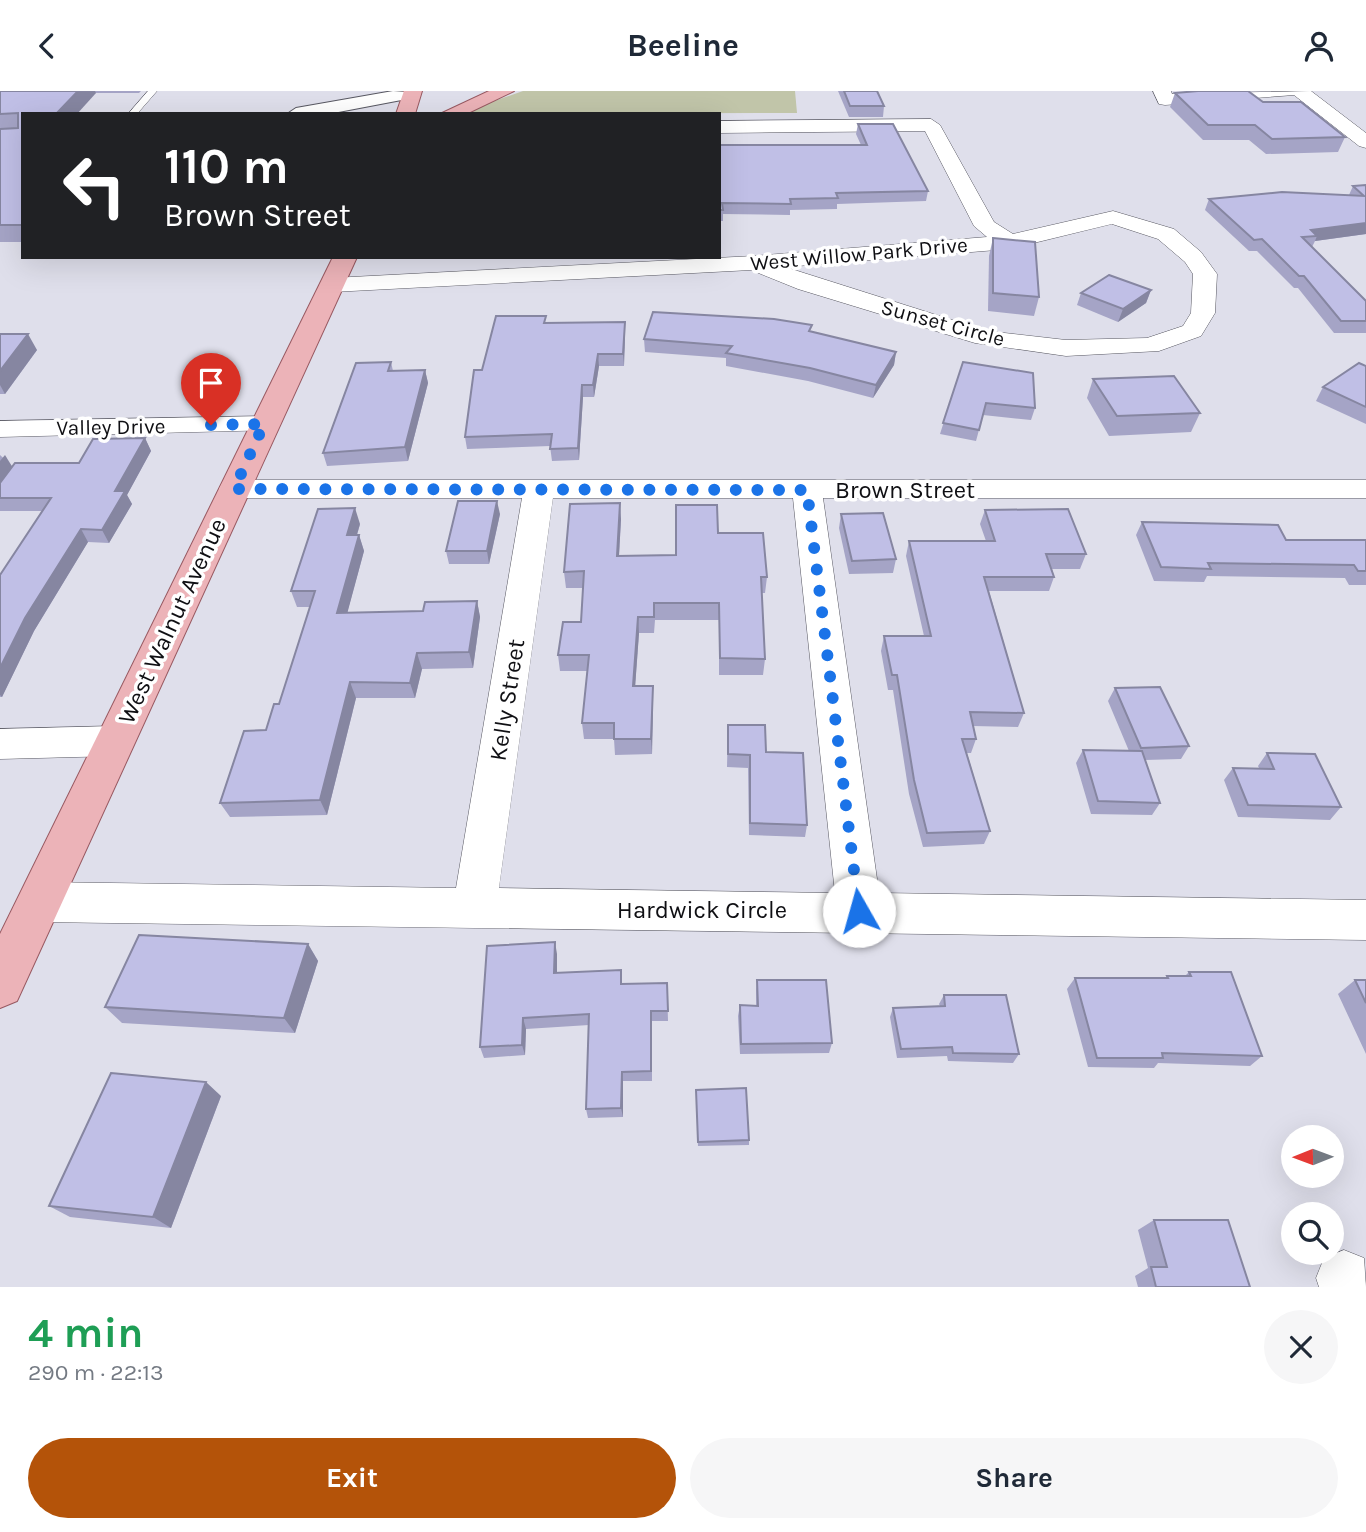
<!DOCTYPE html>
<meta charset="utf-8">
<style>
:root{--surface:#fff;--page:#f6f6f7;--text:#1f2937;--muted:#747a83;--accent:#b45309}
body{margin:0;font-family:Karla,sans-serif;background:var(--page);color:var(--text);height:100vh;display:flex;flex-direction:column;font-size:26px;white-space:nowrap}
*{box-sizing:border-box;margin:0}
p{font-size:23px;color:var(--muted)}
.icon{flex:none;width:38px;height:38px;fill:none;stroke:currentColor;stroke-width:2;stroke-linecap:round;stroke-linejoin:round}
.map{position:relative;height:1196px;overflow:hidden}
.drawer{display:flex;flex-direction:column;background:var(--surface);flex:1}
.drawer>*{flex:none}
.top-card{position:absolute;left:21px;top:21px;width:700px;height:147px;border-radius:0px;box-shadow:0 7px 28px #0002;background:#202124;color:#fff;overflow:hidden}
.needle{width:46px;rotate:269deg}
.controls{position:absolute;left:1281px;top:1034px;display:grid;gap:14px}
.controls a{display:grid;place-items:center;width:63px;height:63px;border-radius:50%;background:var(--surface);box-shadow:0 7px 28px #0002;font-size:35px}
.pin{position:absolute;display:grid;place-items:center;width:60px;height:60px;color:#fff;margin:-72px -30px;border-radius:50% 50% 50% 0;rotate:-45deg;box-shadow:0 0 7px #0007}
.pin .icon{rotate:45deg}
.me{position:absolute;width:77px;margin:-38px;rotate:353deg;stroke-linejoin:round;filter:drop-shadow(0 0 5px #0008)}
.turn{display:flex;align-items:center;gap:24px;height:147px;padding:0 28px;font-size:32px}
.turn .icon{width:91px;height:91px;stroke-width:2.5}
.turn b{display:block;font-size:49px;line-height:60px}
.round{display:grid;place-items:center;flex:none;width:74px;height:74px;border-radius:37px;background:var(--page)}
.summary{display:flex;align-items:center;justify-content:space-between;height:119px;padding:0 28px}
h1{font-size:42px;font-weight:700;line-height:52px;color:#1e9e55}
.cta{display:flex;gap:14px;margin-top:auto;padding:14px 28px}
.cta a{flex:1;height:80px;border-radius:42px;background:var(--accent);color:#fff;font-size:28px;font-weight:700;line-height:80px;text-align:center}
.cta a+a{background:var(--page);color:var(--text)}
header{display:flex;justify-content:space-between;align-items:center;height:91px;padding:0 28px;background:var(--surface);font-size:32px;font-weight:700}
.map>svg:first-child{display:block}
.green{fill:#c1c5a9}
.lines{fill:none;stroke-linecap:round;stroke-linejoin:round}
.service-casing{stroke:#585862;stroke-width:1}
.minor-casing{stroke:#585862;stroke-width:1}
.secondary-casing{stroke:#585862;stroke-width:2}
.primary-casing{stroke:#975860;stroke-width:2}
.service{fill:#fff;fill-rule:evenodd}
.minor{fill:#fff;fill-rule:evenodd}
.secondary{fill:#fff;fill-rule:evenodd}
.primary{fill:#ecb3b8;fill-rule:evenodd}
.wall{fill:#a5a4c6}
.shaded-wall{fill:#8686a1}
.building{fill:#c0bfe6;stroke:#8686a1;stroke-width:2}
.route{stroke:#1a73e8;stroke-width:12;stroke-dasharray:0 21.6}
.labels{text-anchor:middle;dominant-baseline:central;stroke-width:7;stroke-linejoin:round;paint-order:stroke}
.far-street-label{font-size:21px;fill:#0f0f13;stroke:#fff}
.street-label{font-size:24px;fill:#0f0f13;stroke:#fff}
</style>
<header><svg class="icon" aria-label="back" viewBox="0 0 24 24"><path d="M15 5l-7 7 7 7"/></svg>Beeline<svg class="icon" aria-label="person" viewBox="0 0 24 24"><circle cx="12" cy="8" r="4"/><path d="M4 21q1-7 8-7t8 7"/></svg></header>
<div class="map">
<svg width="1366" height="1196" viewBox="0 0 1366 1196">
<rect width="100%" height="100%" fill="#dfdfeb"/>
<path class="green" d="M523 0H795L797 22 457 23Z"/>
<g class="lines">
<g class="service-casing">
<path id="service" d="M148 0H157L137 23H128Z"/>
</g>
<g class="minor-casing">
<g id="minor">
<path d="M1153 0H1171L1172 3 1311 0 1366 42V57L1359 55 1294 4 1165 14 1159 13Z"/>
<path d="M931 28 940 34 994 131 1013 143 1113 120 1174 138 1201 161 1217 183 1215 222 1201 245 1159 260 1066 265 975 252 798 198 751 179 332 201 324 199 320 194 324 189 332 187 754 165 987 146 974 135 925 40 719 42V30ZM1112 133 1158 148 1185 171 1193 183 1191 222 1183 235 1147 247 1066 249 987 240 785 176 1009 158Z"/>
<path d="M264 325 274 327 278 333 274 339 0 346V330Z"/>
<path d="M234 389H1366V407H823L879 802 1366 809V849L39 831 24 825 17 811 24 797 39 791 456 797 522 407H234L223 405 219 398 223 391ZM553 407H793L835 802 499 797Z"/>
<path d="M115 635 129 639 134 650 129 661 115 665 0 668V638Z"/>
<path d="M1344 1159 1364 1167 1366 1196H1319L1316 1187 1324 1167Z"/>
</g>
</g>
<g class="secondary-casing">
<path id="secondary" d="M393 0 421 2 412 7 328 23H287L296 17Z"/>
</g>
<g class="primary-casing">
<g id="primary">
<path d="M404 0H422L415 23H396Z"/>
<path d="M489 0H514L466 23H440Z"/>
<path d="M333 166H357L17 910 0 917V843Z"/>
</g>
</g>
<use href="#service" class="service"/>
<use href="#minor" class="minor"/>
<use href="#secondary" class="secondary"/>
<use href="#primary" class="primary"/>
</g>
<g class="wall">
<path d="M0 0H141L139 2H96L23 23V151H0Z"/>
<path d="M838 0H877L884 15 883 26H849Z"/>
<path d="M1175 2 1263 11 1345 46 1338 61 1266 63 1249 49H1203L1170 16Z"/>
<path d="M858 33 928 100 926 110 837 113V118L790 119V124L723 123V130H719V54H861L856 43Z"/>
<path d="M1366 94V143L1315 150 1312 156 1366 210V242H1334L1298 197H1294L1257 160H1249L1205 119 1209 108 1349 104 1353 95Z"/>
<path d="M993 147 1039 206 1034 225 988 220 989 165Z"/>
<path d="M1151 199 1146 212 1118 231 1077 214 1081 202Z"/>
<path d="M625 231 624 275H599L594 306H583L579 369 552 370 550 355 467 358 465 346 482 279 546 232Z"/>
<path d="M811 241 896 261 894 274 873 307 808 290 726 275V267L645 261 644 248Z"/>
<path d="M0 243 37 259 5 303H0Z"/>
<path d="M391 271 393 280 425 279 428 292 408 370 327 375 323 362Z"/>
<path d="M963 271 1035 317 1031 329 983 324 976 350 940 343Z"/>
<path d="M1366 275V333L1316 310 1323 296Z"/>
<path d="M1093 288 1200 322 1191 341 1109 345 1087 307Z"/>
<path d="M145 347 151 360 127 404 132 413 109 452 88 451 34 540 2 606H0V484L43 420H0V364L12 375 79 372Z"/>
<path d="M985 419 1086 463 1080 478H1052L1054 486 1049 500H989L1024 622 1018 636 973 635 976 648 971 662H967L990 740 984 753 923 756 909 703 893 599H888L881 560 884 545H924L906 465 909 450H986L980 433Z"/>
<path d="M500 423 489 473H449L446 460Z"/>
<path d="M841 423 896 468 893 482 849 483 839 437Z"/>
<path d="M621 428 619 465 676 464 718 442 767 486 765 502H762L765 568 763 584H719V529H655L654 542H639L635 595H653L652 663 615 664 614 648H584L582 632 587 580H560L558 564 581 531 583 497H566L564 481Z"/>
<path d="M1142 431 1286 449H1366V494H1349L1345 487 1207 485 1204 491 1154 490 1136 444Z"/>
<path d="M360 433 357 444H359L364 460 347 522 423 520 477 510 480 526 473 577 422 578 415 607H356L327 724 230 726 220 712 266 639 279 613 310 516H297L291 500Z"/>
<path d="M1115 597 1189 655 1181 668 1145 669 1160 712 1152 724 1091 723 1076 672 1083 659 1129 660 1108 610Z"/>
<path d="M728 634 766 661 807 734 805 746 749 744 748 677 727 676Z"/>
<path d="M1267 662 1341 716 1330 729 1238 726 1224 689 1233 677H1259L1258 675Z"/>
<path d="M308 853 318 870 295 942 122 932 105 916Z"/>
<path d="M557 863V881L622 893 667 892 668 930H652V990H623V1026L588 1027 586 1018 589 934 526 938 525 964 484 967 480 956Z"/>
<path d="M1189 881 1262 965 1250 975 1158 972 1154 977 1088 976 1067 898 1075 887H1165L1167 885H1185Z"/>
<path d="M757 889 832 952 829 962 740 963 738 925 740 914H756V899Z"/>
<path d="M1355 889H1366V963L1338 903Z"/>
<path d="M944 904 1019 963 1013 972 948 970 947 965 897 967 890 926 893 917 940 915 939 913Z"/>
<path d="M696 999 749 1049V1054L698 1055Z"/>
<path d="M221 1005 171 1137 70 1126 49 1115Z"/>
<path d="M1154 1129 1250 1196H1138L1135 1185 1148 1177 1138 1139Z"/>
</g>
<g class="shaded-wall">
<path d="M78 0H95L96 2 77 23H56Z"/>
<path d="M1366 132V143L1315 150 1317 145 1311 139Z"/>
<path d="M1151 199 1146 212 1118 231 1123 218Z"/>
<path d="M625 231V242L624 275 623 263Z"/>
<path d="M28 243 37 259 5 303 0 294V280Z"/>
<path d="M896 261 894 274 873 307 876 294Z"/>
<path d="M598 263 599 275 594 306 593 294Z"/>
<path d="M425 279 428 292 408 370 405 356Z"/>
<path d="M582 294 583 306 579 369 578 357Z"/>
<path d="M145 347 151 360 127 404 132 413 109 452 102 439 115 400Z"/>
<path d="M5 364 13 377 0 394V370Z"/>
<path d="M497 410 500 423 489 473 487 460Z"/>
<path d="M620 412 621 428 618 481 617 465Z"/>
<path d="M355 417 360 433 352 460 347 444Z"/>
<path d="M81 438 88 451 34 540 2 606 0 604V577L25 527Z"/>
<path d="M359 444 364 460 343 538 337 522Z"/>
<path d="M477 510 480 526 473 577 469 561Z"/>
<path d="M638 526 639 542 634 611 633 595Z"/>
<path d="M417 562 422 578 415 607 410 592Z"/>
<path d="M350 591 356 607 327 724 320 709Z"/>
<path d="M653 595V611L652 663 651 648Z"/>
<path d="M555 851 557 863V893L554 882Z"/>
<path d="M308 853 318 870 295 942 284 927Z"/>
<path d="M523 927 526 938 525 964 522 954Z"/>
<path d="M622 981 623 990V1026L621 1017Z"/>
<path d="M206 991 221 1005 171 1137 153 1126Z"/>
</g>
<g class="building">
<path d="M0 0H78L56 23H23V134H0V38L18 37V22L0 23Z"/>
<path d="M844 0H877L884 15H850Z"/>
<path d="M1198 0H1248L1263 11H1301L1345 46 1272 48 1255 34H1208L1175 2Z"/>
<path d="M858 33H893L928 100 836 102 838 107 790 108 791 113 722 112 723 119H719V54H867Z"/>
<path d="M1366 94V132L1311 139 1317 145 1302 146 1366 210V230H1341L1304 185H1299L1262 148 1254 149 1209 108 1282 101 1364 105 1353 95Z"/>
<path d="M993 147 1035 151 1039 206 993 202Z"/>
<path d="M1109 184 1151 199 1123 218 1081 202Z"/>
<path d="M653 221 774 228 812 234 809 240 896 261 876 294 810 277 726 262 732 255 644 248Z"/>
<path d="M496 225H546L544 232 625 231 623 263H598L593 294H582L578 357 550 358 552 343 465 346 474 279H482Z"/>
<path d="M0 243H28L0 280Z"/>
<path d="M391 271 388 280 425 279 405 356 323 362 356 272Z"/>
<path d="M963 271 1033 282 1035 317 986 312 979 339 943 332Z"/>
<path d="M1359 272 1366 275V316L1323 296Z"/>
<path d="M1174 285 1200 322 1117 325 1093 288Z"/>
<path d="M145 347 115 400H125L102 439 81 438 25 527 0 577V484L51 407H0V392L15 372H79L93 348Z"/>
<path d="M458 410H497L487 460H446Z"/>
<path d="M620 412 617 465 676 464V414H717L718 442H763L767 486H761L765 568 720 567 719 512H654V526H638L633 595H653L651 648H614V632H582L589 564H558L563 531H581L584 480 564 481 570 413Z"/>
<path d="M355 417 347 444H359L337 522 423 520 425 511 477 510 469 561 417 562 410 592 350 591 320 709 220 712 244 640 266 639 274 613H279L315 500H291L318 418Z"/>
<path d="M1068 418 1086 463H1046L1054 486H984L1024 622 970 621 976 648H962L990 740 927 742 914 689 897 584H892L884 545H931L909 450H995L985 419Z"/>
<path d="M883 422 896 468 852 470 841 423Z"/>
<path d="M1142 431 1278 434 1286 449H1366V480H1358L1354 474 1208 472 1211 478 1161 476Z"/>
<path d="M1160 596 1189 655 1141 657 1115 597Z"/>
<path d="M728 634H765L766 661 803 662 807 734 750 732V664L728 663Z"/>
<path d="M1083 659 1142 660 1160 712 1098 710Z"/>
<path d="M1267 662 1315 663 1341 716 1248 714 1233 677 1274 678Z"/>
<path d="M139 844 308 853 284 927 105 916Z"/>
<path d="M555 851 554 882 621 879V893L667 892 668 920H651V980L622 981 621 1017 586 1018 589 923 523 927 522 954 480 956 487 855Z"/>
<path d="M1189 881H1231L1262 965 1162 962 1163 967H1097L1075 887H1168L1167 885H1191Z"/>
<path d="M757 889H826L832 952 741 953 740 914 758 915Z"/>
<path d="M1355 889H1366V912Z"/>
<path d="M944 904H1006L1019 963 953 962 952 956 901 958 893 917 945 915Z"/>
<path d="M111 982 206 991 153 1126 49 1115Z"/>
<path d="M746 997 749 1049 698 1051 696 999Z"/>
<path d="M1154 1129H1228L1250 1196H1156L1151 1176H1167Z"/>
</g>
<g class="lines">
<path class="route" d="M211 334 264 333 234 398 807 399 859 820"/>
</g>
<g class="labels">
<g class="far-street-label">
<text transform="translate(859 163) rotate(-5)">West Willow Park Drive</text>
<text transform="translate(943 232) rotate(15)">Sunset Circle</text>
<text transform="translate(111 336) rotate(-1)">Valley Drive</text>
</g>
<g class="street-label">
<text x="905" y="399">Brown Street</text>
<text transform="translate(172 530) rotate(-65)">West Walnut Avenue</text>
<text transform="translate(507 609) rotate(-81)">Kelly Street</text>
<text x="702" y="819">Hardwick Circle</text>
</g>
</g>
</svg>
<div class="controls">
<a><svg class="needle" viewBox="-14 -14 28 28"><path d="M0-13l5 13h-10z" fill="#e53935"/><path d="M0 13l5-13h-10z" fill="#747a83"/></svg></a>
<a><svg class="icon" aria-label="search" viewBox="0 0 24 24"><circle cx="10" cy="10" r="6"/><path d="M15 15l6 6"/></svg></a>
</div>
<div class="pin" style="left:211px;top:334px;background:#d93025"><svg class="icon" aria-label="arrive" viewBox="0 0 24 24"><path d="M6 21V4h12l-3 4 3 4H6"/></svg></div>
<svg class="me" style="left:859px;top:820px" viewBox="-20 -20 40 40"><circle r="19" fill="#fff"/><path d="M0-13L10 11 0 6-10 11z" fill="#1a73e8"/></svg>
<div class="top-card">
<div class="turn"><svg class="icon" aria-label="left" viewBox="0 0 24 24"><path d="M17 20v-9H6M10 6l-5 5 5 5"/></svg><div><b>110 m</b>Brown Street</div></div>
</div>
</div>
<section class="drawer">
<div class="summary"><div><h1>4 min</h1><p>290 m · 22:13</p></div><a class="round"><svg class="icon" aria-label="close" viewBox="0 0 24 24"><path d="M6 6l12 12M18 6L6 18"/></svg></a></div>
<div class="cta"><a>Exit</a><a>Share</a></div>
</section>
